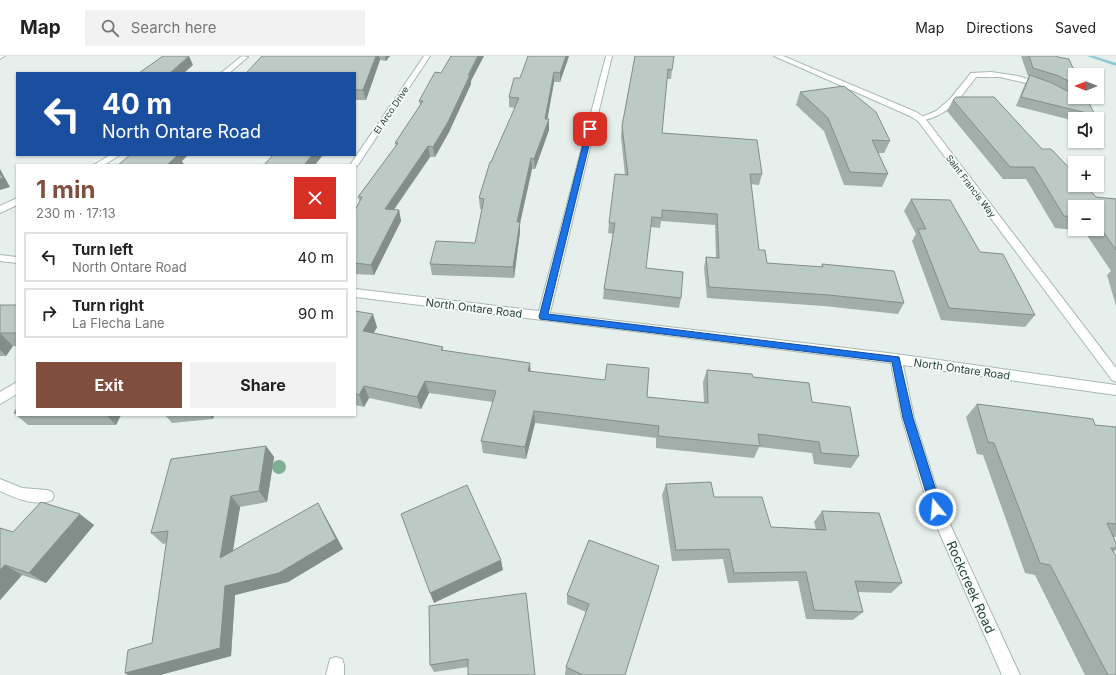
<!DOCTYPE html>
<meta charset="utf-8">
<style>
:root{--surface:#fff;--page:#f2f2f2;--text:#222;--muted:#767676;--line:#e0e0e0;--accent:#804e3d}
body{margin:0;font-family:Inter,sans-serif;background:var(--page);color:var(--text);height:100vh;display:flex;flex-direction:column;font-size:15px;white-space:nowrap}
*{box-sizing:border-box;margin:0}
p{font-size:13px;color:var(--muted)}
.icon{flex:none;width:22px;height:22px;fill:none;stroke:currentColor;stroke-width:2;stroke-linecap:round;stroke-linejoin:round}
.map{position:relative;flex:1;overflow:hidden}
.side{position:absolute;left:16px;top:108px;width:340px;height:252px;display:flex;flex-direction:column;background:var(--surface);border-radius:0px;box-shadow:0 1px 3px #0004}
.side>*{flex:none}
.hud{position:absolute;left:16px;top:16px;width:340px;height:84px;border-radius:0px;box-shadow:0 1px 3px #0004;background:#1a4fa0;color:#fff;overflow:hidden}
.needle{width:26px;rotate:270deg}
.tools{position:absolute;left:1068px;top:12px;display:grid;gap:8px}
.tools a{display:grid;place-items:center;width:36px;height:36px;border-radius:0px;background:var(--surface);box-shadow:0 1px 3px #0004;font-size:20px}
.pin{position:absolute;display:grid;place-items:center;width:34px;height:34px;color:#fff;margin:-17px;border-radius:8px;box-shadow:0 2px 6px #0006}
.me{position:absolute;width:44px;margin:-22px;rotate:343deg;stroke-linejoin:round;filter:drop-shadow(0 0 3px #0008)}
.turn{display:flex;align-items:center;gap:14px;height:84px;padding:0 20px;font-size:18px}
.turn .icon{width:52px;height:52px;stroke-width:2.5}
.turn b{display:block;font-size:28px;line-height:34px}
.round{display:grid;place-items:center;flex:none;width:42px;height:42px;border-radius:0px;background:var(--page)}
.head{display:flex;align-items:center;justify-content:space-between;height:68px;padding:0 20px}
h1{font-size:24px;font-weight:700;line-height:30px;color:var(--accent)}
.primary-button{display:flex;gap:8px;margin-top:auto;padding:8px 20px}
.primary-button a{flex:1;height:46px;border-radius:0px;background:var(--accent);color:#fff;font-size:16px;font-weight:700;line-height:46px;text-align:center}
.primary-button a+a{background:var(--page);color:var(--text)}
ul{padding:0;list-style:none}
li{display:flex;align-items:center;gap:12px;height:50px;margin:0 8px 6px;padding:0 12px;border:2px solid var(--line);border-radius:0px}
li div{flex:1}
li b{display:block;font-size:15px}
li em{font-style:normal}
header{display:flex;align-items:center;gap:24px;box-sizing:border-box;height:56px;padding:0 20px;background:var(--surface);border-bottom:1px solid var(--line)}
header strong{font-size:19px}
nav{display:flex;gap:22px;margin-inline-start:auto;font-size:14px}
.search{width:280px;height:36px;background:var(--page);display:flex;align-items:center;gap:10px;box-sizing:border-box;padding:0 14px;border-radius:0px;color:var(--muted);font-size:15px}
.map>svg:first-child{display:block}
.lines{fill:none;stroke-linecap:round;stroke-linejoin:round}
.stream{fill:#8ec9d4;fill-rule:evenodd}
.service-casing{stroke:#a8b8b2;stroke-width:2}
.minor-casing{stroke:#a8b8b2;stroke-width:2}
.secondary-casing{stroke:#a4bbb3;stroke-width:2}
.service{fill:#fff;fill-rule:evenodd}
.minor{fill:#fff;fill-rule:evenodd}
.secondary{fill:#fff;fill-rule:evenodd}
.tree{fill:#80af93}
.wall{fill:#a1aea9;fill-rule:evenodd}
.shaded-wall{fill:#838d89}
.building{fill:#bbcac4;stroke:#838d89}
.route{fill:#1a73e8;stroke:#114b97}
.labels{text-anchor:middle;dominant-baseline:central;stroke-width:3.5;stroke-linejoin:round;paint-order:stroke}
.far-street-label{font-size:9px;fill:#24423a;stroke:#f7fbf9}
.street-label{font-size:11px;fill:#24423a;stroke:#f7fbf9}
.near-street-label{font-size:13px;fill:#24423a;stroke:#f7fbf9}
</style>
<header>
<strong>Map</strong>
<div class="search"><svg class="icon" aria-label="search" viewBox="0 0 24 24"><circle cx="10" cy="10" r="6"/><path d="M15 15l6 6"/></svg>Search here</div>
<nav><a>Map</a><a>Directions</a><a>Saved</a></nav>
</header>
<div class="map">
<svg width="1116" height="619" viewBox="0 0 1116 619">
<rect width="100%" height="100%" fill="#e6efeb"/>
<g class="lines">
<path class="stream" d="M1087 0H1094L1116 7V10Z"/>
<g class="service-casing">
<g id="service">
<path d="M991 16 1018 20 1047 29 1043 31 1000 21H976C958 44 951 58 921 65L917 63 936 55 950 43 971 17Z"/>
<path d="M17 326V338L0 348V336Z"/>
<path d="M0 423 22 432 47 434 52 436 54 440 52 444C35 451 15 442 0 435Z"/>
</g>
</g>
<g class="minor-casing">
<g id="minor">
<path d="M242 0 248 1 229 17H221Z"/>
<path d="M424 0H430L358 109 355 111V109H350Z"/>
<path d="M606 0H612L550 257 896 298 1116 329V339L903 309 914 362 943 453 1020 619H1002L929 453 902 362 891 307 355 241V233L539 255Z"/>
<path d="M774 0H783L916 56 924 61 1116 312V326L1112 324 918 65 910 60Z"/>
<path d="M110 99H120L104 109H94Z"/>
<path d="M17 142V149L0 157V150Z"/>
<path d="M0 199 17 201V207L0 205Z"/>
<path d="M336 601 342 603 344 609V619H326L330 603Z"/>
</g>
</g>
<g class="secondary-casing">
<path id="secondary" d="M0 0H5L0 3Z"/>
</g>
<use href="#service" class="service"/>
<use href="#minor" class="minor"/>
<use href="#secondary" class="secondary"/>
</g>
<circle class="tree" cx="279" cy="411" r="7"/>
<g class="wall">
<path d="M262 0H390L386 5 380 4 366 44H355V17Z"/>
<path d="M569 0 560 26H554L547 63 549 74 535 113H532L520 167V176L514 222 432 219 430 208 475 187 482 153H480L479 142 491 106 515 52 509 51V41L520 22Z"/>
<path d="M635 0 672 14 671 23H667L662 77 762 118 759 129 751 128 759 194 767 207 821 211 822 208 904 247 898 258 824 250 707 242 704 212 706 201 716 202 715 169 661 165 660 172 651 171 646 212 681 242 679 252 603 243 604 233 613 178 608 177 609 167 625 119 621 81 622 70Z"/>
<path d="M1021 0H1057L1058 1 1075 19V41L1095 59 1092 63H1075V65L1016 50 1025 28 1029 21 1028 20Z"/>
<path d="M471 25V28L449 76 435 101H430L394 154H399L401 165 374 219 355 218V154L360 146 358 141 396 91 395 87 420 49 419 45Z"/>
<path d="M800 36 890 85 884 97H878L888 118 882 131 844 129 824 75 796 49Z"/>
<path d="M953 44 1042 93 1096 141 1116 143V250L1107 219 1111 215 1084 175 1055 172 1026 123H1003L947 55ZM1075 151H1097V173H1075Z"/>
<path d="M911 143 980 196 1035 259 1025 271 941 264 912 185 916 178 904 155Z"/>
<path d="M0 249H17V290H13L6 300H0Z"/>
<path d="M355 255 377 271 374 277 443 291V295L531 315 647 341 704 347 703 326 707 314 753 321 812 346 859 400 851 412 814 408 812 397 759 391 754 402 656 392V382L535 367 526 403 483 397 481 385 493 346 429 337 421 353 369 342 364 351 355 349Z"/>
<path d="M977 348 1095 369 1116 371V481H1113L1116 487V494L1113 496 1116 619H1085L1035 519 1025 517 983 399 977 398 966 361Z"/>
<path d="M17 352V359H121L116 369H28L14 357Z"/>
<path d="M165 359H214L213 363 172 367Z"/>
<path d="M266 390 274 401 267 446 240 451 233 495 324 458 343 493 288 526 235 539 231 600 160 619H128L125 617 152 587 167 487 163 488 151 477Z"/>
<path d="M666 428 714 441 771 471 816 473 814 466 822 455 902 527 891 537 857 536 863 556 853 564 806 563 798 525 728 527 723 503 672 505 662 439Z"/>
<path d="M94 469 46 527 22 519 0 544V472L13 476Z"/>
<path d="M589 484 625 619H565L566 611 586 556 567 548V539Z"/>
<path d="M526 537 468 611 434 616 430 609Z"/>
</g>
<g class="shaded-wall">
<path d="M189 0 193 9 184 17H170Z"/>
<path d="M376 0H379L380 4 366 44 363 34Z"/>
<path d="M385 0H390L386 5Z"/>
<path d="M478 0H484L471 25V28L449 76 435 101 433 91Z"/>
<path d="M566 0H569L560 26V17Z"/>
<path d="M554 16V26L546 71 549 63V74L535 113 534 103 545 63Z"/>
<path d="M428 90 430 101 387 163 385 153Z"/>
<path d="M173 99H188L182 105 184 109H167Z"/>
<path d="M312 99H323L315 109H304Z"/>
<path d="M531 102 532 113 520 167V176L514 222 513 211 517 166Z"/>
<path d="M0 113 10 131 0 134Z"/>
<path d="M399 154 401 165 374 219 371 209Z"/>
<path d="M373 258 377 271 367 287 363 275Z"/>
<path d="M0 277 13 290 6 300 0 294Z"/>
<path d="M530 307 531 319 528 315Z"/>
<path d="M425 325 429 337 421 353 417 341Z"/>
<path d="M364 330 369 342 364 351 359 339Z"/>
<path d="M534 355 535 367 526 403 525 391Z"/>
<path d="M106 359H121L116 369Z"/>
<path d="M209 359H214L213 363Z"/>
<path d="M266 390 274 401 267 446 259 435Z"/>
<path d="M231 440 240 451 230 512 220 502Z"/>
<path d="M318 447 324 458 343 493 288 526 235 539 231 600 160 619H128L125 617 225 530Z"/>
<path d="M80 458 94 469 46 527 29 517Z"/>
<path d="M501 504 503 514 434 547 430 537Z"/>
<path d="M5 509 22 519 0 544V514Z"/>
</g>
<g class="building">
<path d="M163 0H189L170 17H139Z"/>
<path d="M262 0H376L363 34H355V17H246Z"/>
<path d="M451 0H478L468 19H470L448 66 433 91 428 90 385 153 399 154 371 209 355 207V154L362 141H358L398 87H395L423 45H419L435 16 441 17Z"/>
<path d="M528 0H566L560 17 554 16 545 63H549L534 103 531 102 517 166H520L513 211 430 208 436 185 475 187 484 143 479 142 490 106H491L519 42 509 41 514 22H520Z"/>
<path d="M635 0H674L672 14 668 13 662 77 757 84 762 118H750L759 194H765L767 207 823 211 822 208 894 215 904 247 829 239 709 231 706 201 719 202 717 158 662 154V162L652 161 646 212 683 216 681 242 604 233 615 167H609L615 118 628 119 622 70Z"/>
<path d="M1029 0H1057L1058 1 1069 3 1076 19H1075V30L1070 26 1059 20 1033 12Z"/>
<path d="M1030 19 1052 27 1069 36 1075 37V41H1086L1095 59 1021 41Z"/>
<path d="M844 30 876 56 890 85 872 84 888 118 850 116 828 62 800 36Z"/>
<path d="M956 41H994L1042 93H1051L1075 118V129H1085L1096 141 1116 143V194L1097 167V151H1075V161L1064 160 1034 111H1010L953 44Z"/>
<path d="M130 99H178L167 109H118Z"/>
<path d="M273 99H312L304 109H264Z"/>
<path d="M0 117 3 122 0 123Z"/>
<path d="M911 143 950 144 980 196 1003 198 1035 259 949 252 918 173H926Z"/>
<rect x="0" y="249" width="17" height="28"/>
<path d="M355 255 373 258 363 275 443 291 441 294 530 307 528 315 605 324 607 308 649 312 647 341 708 347 707 314 752 318 753 321 809 327 812 346 850 351 859 400 821 397 819 386 758 378 760 390 658 380 659 370 534 355 525 391 481 385 496 335 425 325 417 341 364 330 359 339 355 338Z"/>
<path d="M977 348 1093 363 1095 369 1116 371V468L1107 467 1116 487V492H1111L1116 500V619H1108L1050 509 1040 507 994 387 988 386Z"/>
<path d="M17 352V357H14Z"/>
<path d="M266 390 259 435 231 440 220 502 318 447 336 483 279 517 225 530 220 592 125 617 128 594 152 587 168 475 151 477 171 403Z"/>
<path d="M711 426 714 441H762L771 471 826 474 822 455 879 457 902 527 855 525 863 556 814 554 806 516 734 517 729 493 676 494 666 428Z"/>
<path d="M467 429 501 504 430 537 401 458Z"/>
<path d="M41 446 80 458 29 517 5 509 0 514V472L13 476Z"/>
<path d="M589 484 659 510 625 619H583L566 611 589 548 567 539Z"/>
<path d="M526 537 535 619H468V603L430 609 429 550Z"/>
</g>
<path class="route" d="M590 71 593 73 548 258 899 301 913 362 942 453 940 456 936 458 932 456 931 453 903 362 892 306 540 263 539 261 587 73Z"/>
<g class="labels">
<g class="far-street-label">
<text transform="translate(391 54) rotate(-56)">El Arco Drive</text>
<text transform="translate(971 130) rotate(53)">Saint Francis Way</text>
</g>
<g class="street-label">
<text transform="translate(474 252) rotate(7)">North Ontare Road</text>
<text transform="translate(962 313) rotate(8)">North Ontare Road</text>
</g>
<g class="near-street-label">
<text transform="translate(971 531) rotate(66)">Rockcreek Road</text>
</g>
</g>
</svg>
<div class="tools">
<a><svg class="needle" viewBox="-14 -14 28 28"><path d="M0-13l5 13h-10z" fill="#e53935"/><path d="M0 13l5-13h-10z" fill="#767676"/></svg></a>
<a><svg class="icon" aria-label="sound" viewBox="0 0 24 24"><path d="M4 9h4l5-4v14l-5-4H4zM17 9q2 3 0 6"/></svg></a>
<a>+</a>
<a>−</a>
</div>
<div class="pin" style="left:590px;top:73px;background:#d93025"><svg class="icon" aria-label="arrive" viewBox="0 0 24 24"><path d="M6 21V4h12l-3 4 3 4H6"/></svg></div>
<svg class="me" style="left:936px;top:453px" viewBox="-20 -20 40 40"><circle r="17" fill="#1a73e8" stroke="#fff" stroke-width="3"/><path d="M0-11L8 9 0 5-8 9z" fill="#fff"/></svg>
<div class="hud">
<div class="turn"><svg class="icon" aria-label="left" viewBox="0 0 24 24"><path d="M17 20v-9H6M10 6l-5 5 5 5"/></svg><div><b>40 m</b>North Ontare Road</div></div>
</div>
<section class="side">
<div class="head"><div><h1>1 min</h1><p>230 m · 17:13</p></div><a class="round" style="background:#d93025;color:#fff"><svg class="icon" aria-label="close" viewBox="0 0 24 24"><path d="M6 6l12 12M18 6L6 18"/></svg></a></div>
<ul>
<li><svg class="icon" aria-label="left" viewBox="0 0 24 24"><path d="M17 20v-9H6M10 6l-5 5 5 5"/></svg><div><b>Turn left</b><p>North Ontare Road</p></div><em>40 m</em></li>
<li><svg class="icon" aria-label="right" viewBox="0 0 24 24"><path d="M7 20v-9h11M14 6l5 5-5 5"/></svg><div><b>Turn right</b><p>La Flecha Lane</p></div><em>90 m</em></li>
</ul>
<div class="primary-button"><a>Exit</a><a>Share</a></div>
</section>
</div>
